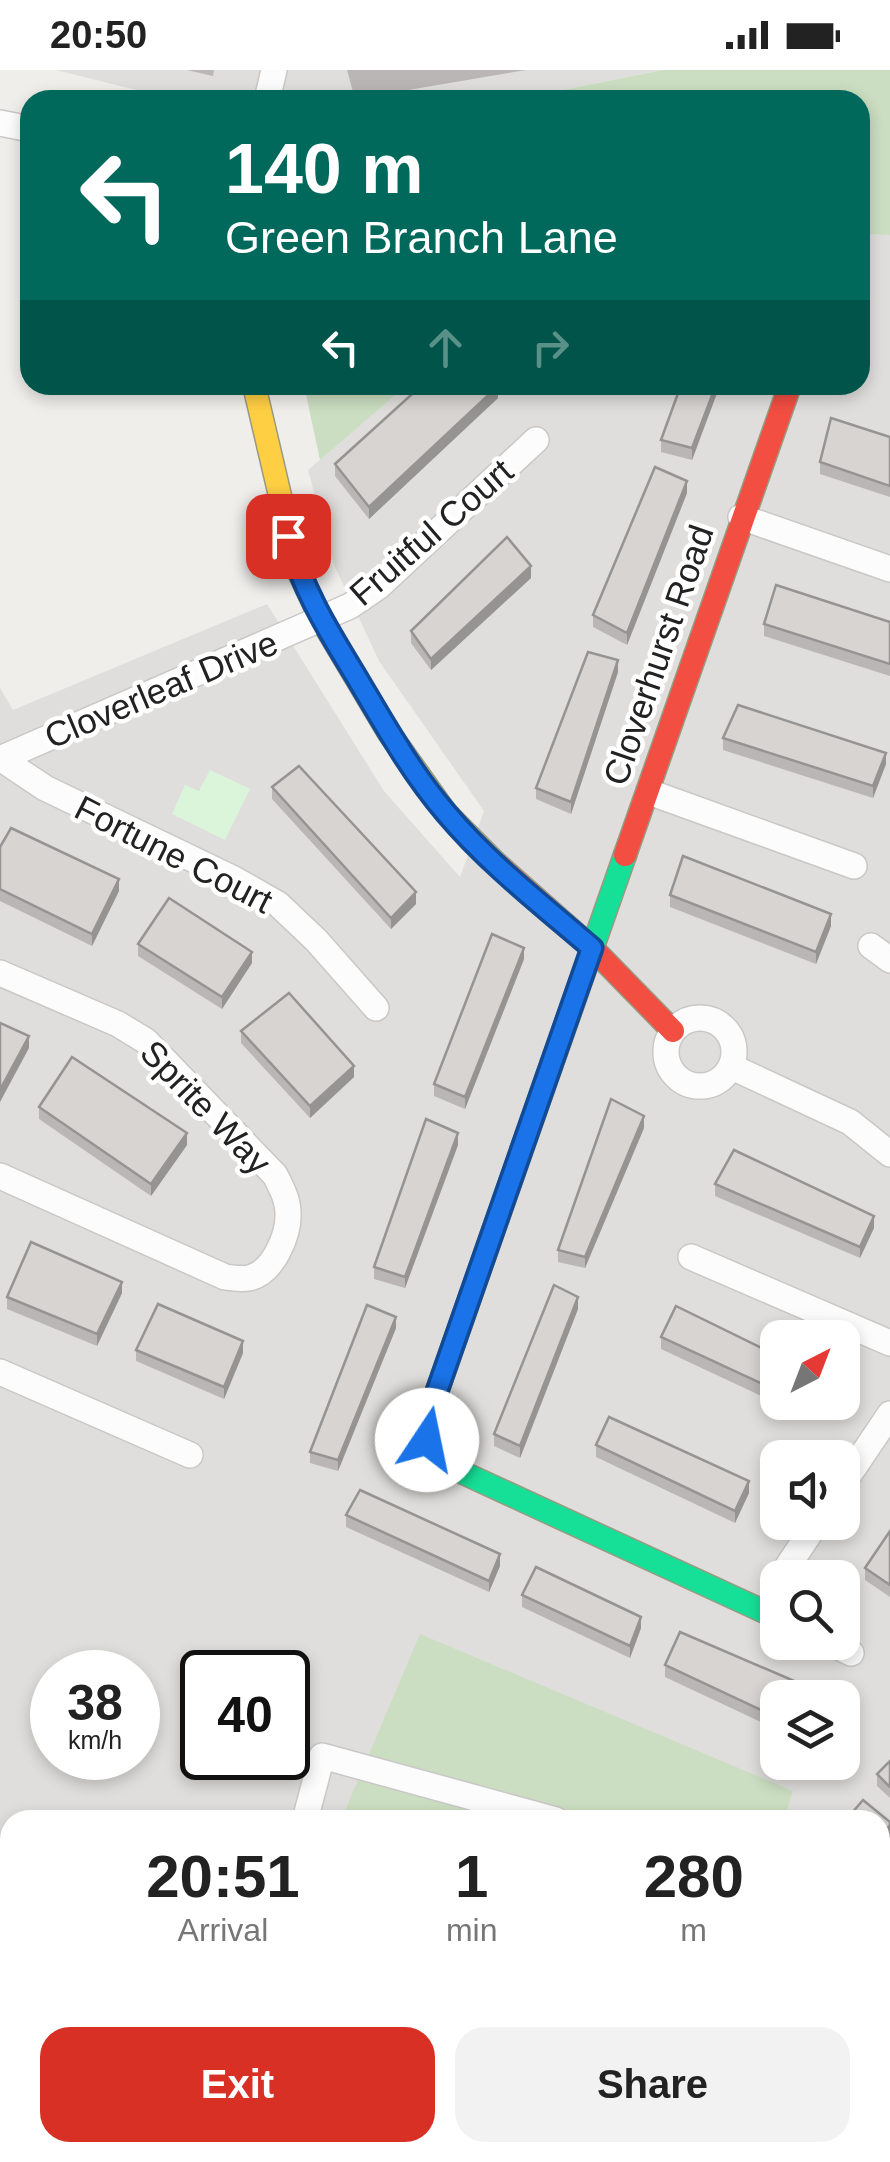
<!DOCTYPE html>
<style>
:root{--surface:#fff;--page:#f2f2f2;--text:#222;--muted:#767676;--accent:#d93025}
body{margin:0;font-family:Helvetica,sans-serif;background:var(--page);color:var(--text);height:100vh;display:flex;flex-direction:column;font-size:38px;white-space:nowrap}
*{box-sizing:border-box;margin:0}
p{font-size:32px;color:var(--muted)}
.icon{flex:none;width:55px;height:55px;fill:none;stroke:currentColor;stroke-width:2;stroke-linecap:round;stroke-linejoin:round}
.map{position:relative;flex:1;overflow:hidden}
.sheet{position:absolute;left:0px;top:1740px;width:890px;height:352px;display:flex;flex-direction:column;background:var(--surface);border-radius:30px 30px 0 0;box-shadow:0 5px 15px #0003}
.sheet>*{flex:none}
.hud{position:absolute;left:20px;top:20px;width:850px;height:305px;border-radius:30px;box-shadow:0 5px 15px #0003;background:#00695c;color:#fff;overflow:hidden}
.needle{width:65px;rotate:42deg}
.controls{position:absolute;left:760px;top:1250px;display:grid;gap:20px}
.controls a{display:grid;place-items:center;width:100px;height:100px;border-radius:20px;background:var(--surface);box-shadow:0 5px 15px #0003;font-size:50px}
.speed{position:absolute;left:30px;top:1580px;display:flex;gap:20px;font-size:50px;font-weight:700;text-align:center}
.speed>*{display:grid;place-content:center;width:130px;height:130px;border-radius:50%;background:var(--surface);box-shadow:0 5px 15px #0003;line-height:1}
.speed small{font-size:25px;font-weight:400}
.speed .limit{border:5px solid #111;border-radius:15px;background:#fff;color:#111}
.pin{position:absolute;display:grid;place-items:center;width:85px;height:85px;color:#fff;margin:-42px;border-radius:20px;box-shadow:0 5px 15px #0006}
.me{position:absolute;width:110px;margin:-55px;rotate:11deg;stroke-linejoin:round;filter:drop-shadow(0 0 8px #0008)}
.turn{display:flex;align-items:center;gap:35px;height:210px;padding:0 40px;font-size:45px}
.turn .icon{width:130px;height:130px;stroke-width:2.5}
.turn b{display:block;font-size:70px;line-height:85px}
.lanes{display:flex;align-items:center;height:95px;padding:0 40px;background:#0003;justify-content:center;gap:50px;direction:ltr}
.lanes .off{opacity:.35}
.eta{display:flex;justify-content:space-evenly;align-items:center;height:170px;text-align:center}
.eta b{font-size:60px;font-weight:800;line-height:70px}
.action{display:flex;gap:20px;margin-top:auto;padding:20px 40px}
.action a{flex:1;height:115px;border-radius:30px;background:var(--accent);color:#fff;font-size:40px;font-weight:800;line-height:115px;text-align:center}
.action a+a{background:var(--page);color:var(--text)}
.status{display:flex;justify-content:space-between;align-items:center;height:70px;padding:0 50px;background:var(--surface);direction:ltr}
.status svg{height:28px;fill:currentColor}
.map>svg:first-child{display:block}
.residential{fill:#dfdedc;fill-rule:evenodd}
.forest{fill:#cbdec1}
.park{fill:#daf5da}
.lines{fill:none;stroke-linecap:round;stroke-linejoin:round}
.street-casing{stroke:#c9c8c7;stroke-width:28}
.fast-casing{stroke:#999a82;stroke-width:25}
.slow-casing{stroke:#999a82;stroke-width:25}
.jam-casing{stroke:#999a82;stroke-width:25}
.street{stroke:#fdfcfc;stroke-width:25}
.fast{stroke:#16e098;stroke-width:22}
.slow{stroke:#ffcf43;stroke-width:22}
.jam{stroke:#f24e42;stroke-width:22}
.wall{fill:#b9b6b5}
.shaded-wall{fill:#969493}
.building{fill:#d7d4d2;stroke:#969493;stroke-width:2.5}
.route-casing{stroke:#114b97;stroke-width:25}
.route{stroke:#1a73e8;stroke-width:18}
.labels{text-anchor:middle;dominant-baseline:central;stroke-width:9;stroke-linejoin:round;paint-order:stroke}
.street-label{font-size:35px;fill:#222;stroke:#fff}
</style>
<div class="status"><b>20:50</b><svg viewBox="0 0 49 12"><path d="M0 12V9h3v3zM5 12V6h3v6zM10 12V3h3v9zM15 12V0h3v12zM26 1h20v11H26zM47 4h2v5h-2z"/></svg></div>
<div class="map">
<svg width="890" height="2092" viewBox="0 0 890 2092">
<rect width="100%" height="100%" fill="#f0eeeb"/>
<g class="residential">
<path d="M56 0H663L512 30H176Z"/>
<path d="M860 164 890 165V2092H676L679 2082H880V1750H784L793 1721 346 1750H10V2082L320 2083 314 2092H0V618L13 640 267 534 384 721 460 807 484 741 379 591 335 497 308 400 407 315H860ZM778 1268H842V1332H778ZM778 1388H842V1452H778ZM778 1508H842V1572H778ZM52 1602H138V1688H52ZM202 1602H288V1688H202ZM778 1628H842V1692H778Z"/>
</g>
<g class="forest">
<path d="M663 0H890V165L860 164V30H512Z"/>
<path d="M304 315H407L320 390Z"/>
<path d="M420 1564 793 1721 784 1750H341Z"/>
<path d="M320 2082 679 2083 676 2092H314Z"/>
</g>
<path class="park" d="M210 700 250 719 225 770 172 744 185 715 199 721Z"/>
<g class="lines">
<g class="street-casing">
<g id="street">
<path d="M267 30 274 0"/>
<path d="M0 53 30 59"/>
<path d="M741 447 890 499"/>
<path d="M0 688 45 718 234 809 278 834 316 870 376 938"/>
<path d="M0 689 350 536 378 517 536 370"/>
<path d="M649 722 854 796"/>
<path d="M871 876 890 890"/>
<path d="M0 903 118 954 146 971 275 1105C281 1117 288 1129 288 1143 289 1165 273 1203 249 1208 242 1209 232 1208 225 1207L0 1106"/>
<circle cx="700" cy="982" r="34"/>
<path d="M732 997 850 1052 890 1084"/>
<path d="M691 1187 890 1273"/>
<path d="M0 1302 190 1385"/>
<path d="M842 1415 890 1344"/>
<path d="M780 1508 817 1452"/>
<path d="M828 1572 851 1583"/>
<path d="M305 1750 322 1686 556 1750"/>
<path d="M880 1924 890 1894"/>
<path d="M215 2092 218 2082"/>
<path d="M481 2092 483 2082"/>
<path d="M835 2092 837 2082"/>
</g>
</g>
<g class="fast-casing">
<path id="fast" d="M625 785 428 1347 427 1370 446 1395 778 1548"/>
</g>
<g class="slow-casing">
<path id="slow" d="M254 315 297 498 321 549 389 663 446 743 497 794"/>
</g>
<g class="jam-casing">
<g id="jam">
<path d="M625 785 790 315"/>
<path d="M497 794 592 878 673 961"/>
</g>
</g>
<use href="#street" class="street"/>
<use href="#fast" class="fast"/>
<use href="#slow" class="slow"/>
<use href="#jam" class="jam"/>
</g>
<g class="wall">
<path d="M187 0H214L213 6Z"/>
<path d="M347 0H526L355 29Z"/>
<path d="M681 315H720L692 390 661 382V370Z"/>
<path d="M498 328 369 449 335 406V394Z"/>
<path d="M890 367V427L820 404V392Z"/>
<path d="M687 423 627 575 593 557V545Z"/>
<path d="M531 508 431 600 411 573V561Z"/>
<path d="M890 552V606L764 566V554Z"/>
<path d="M618 602 571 744 536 729V718Z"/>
<path d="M723 668 886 694 873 728 723 680Z"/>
<path d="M272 717 416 834 391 859 272 729Z"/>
<path d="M0 777 119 821 92 876 0 831Z"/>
<path d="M670 825 831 856 816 894 670 837Z"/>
<path d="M138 874 252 893 222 939 138 886Z"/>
<path d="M524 889 465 1039 434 1026V1014Z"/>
<path d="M241 961 354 1007 310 1048 241 973Z"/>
<path d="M39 1037 187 1075 151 1126 39 1049Z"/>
<path d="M644 1058 585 1198 558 1192V1180Z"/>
<path d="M458 1075 405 1218 374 1209V1197Z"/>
<path d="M715 1114 874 1158 860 1188 715 1126Z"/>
<path d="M122 1223 97 1276 7 1239V1227Z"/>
<path d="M578 1239 520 1388 494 1376V1364Z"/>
<path d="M396 1258 338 1401 310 1393V1382Z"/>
<path d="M661 1267 778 1286V1332H807L802 1345 661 1279Z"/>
<path d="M136 1280 243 1283 224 1329 136 1291Z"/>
<path d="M596 1375 749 1423 735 1453 596 1387Z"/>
<path d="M346 1445 500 1496 489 1522 346 1457Z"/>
<path d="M890 1461V1527L865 1510V1498Z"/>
<path d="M522 1525 641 1558 630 1588 522 1537Z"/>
<path d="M665 1595 822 1628H778V1660L665 1607Z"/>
<path d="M890 1691V1728L877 1716V1704Z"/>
</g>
<g class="shaded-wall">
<path d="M716 315H720L692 390V378Z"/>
<path d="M498 316V328L369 449V437Z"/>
<path d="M687 411V423L627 575V563Z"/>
<path d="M531 496V508L431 600V589Z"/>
<path d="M618 590V602L571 744V732Z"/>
<path d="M886 683V694L873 728V716Z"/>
<path d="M119 809V821L92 876V864Z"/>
<path d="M416 822V834L391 859V848Z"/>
<path d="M831 844V856L816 894V882Z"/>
<path d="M524 878V889L465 1039V1027Z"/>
<path d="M252 882V893L222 939V927Z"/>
<path d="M29 966V978L0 1032V1020Z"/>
<path d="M354 996V1007L310 1048V1036Z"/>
<path d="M644 1046V1058L585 1198V1187Z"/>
<path d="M187 1063V1075L151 1126V1114Z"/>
<path d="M458 1063V1075L405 1218V1207Z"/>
<path d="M874 1146V1158L860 1188V1177Z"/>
<path d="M122 1212V1223L97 1276V1264Z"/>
<path d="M578 1227V1239L520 1388V1376Z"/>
<path d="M396 1247V1258L338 1401V1390Z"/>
<path d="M243 1271V1283L224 1329V1317Z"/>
<path d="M749 1411V1423L735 1453V1441Z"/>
<path d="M500 1484V1496L489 1522V1511Z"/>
<path d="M641 1547V1558L630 1588V1576Z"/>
<path d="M890 1755V1767L880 1779V1768Z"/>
</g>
<g class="building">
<path d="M422 315 498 316 369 437 335 394Z"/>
<path d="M681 315H716L692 378 661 370Z"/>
<path d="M831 348 890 367V416L820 392Z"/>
<path d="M655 397 687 411 627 563 593 545Z"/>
<path d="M507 467 531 496 431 589 411 561Z"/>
<path d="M776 515 890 552V594L764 554Z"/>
<path d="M588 582 618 590 571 732 536 718Z"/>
<path d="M738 635 886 683 873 716 723 668Z"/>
<path d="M299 696 416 822 391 848 272 717Z"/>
<path d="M11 758 119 809 92 864 0 819V777Z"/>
<path d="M683 786 831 844 816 882 670 825Z"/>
<path d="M169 828 252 882 222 927 138 874Z"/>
<path d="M492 864 524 878 465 1027 434 1014Z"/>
<path d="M289 923 354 996 310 1036 241 961Z"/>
<path d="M0 953 29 966 0 1020Z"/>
<path d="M72 987 187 1063 151 1114 39 1037Z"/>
<path d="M611 1029 644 1046 585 1187 558 1180Z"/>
<path d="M426 1049 458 1063 405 1207 374 1197Z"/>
<path d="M734 1080 874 1146 860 1177 715 1114Z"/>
<path d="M31 1172 122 1212 97 1264 7 1227Z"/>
<path d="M554 1215 578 1227 520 1376 494 1364Z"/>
<path d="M158 1234 243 1271 224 1317 136 1280Z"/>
<path d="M367 1235 396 1247 338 1390 310 1382Z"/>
<path d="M676 1236 778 1286V1321L661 1267Z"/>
<path d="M609 1347 749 1411 735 1441 596 1375Z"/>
<path d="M360 1420 500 1484 489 1511 346 1445Z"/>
<path d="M890 1461V1515L865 1498Z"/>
<path d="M536 1497 641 1547 630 1576 522 1525Z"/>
<path d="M680 1562 822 1623 820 1628H778V1648L665 1595Z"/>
<path d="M890 1691V1717L877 1704Z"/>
<path d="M863 1730 890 1752V1755L880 1768V1750H846Z"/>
<path d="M724 2083 749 2092H721Z"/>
</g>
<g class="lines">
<g class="route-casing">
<path id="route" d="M288 466C301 516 327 559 354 603 382 650 410 701 446 743 489 794 542 835 592 878L428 1347 427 1370"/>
</g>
<use href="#route" class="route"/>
</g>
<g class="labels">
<g class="street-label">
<text transform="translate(431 462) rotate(-41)">Fruitful Court</text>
<text transform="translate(658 585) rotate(-71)">Cloverhurst Road</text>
<text transform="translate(161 619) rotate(-23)">Cloverleaf Drive</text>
<text transform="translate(174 784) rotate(27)">Fortune Court</text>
<text transform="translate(206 1037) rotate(46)">Sprite Way</text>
</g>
</g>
</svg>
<div class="controls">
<a><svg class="needle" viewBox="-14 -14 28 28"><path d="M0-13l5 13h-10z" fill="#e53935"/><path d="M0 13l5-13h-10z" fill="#767676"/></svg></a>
<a><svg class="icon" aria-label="sound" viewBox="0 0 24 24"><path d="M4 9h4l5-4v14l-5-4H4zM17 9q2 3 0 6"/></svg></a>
<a><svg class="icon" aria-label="search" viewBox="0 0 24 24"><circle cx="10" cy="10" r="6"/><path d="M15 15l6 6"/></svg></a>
<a><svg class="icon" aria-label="layers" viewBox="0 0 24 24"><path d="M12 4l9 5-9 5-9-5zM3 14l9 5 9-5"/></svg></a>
</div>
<div class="speed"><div>38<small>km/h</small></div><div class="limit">40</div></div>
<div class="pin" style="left:288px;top:466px;background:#d93025"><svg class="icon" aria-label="arrive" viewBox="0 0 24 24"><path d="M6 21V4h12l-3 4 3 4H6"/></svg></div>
<svg class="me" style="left:427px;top:1370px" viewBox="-20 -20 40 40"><circle r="19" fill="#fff"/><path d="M0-13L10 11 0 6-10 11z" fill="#1a73e8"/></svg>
<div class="hud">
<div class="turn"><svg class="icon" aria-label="left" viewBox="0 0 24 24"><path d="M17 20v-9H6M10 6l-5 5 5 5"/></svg><div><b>140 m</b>Green Branch Lane</div></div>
<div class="lanes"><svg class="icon" aria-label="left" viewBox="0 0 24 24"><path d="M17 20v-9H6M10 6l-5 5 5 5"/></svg><svg class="icon off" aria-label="ahead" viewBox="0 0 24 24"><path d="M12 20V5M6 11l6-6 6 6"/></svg><svg class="icon off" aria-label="right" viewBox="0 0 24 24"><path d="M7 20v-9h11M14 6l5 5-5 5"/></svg></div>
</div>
<section class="sheet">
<div class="eta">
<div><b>20:51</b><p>Arrival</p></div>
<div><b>1</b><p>min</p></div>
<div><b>280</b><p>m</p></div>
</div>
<div class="action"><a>Exit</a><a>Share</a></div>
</section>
</div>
